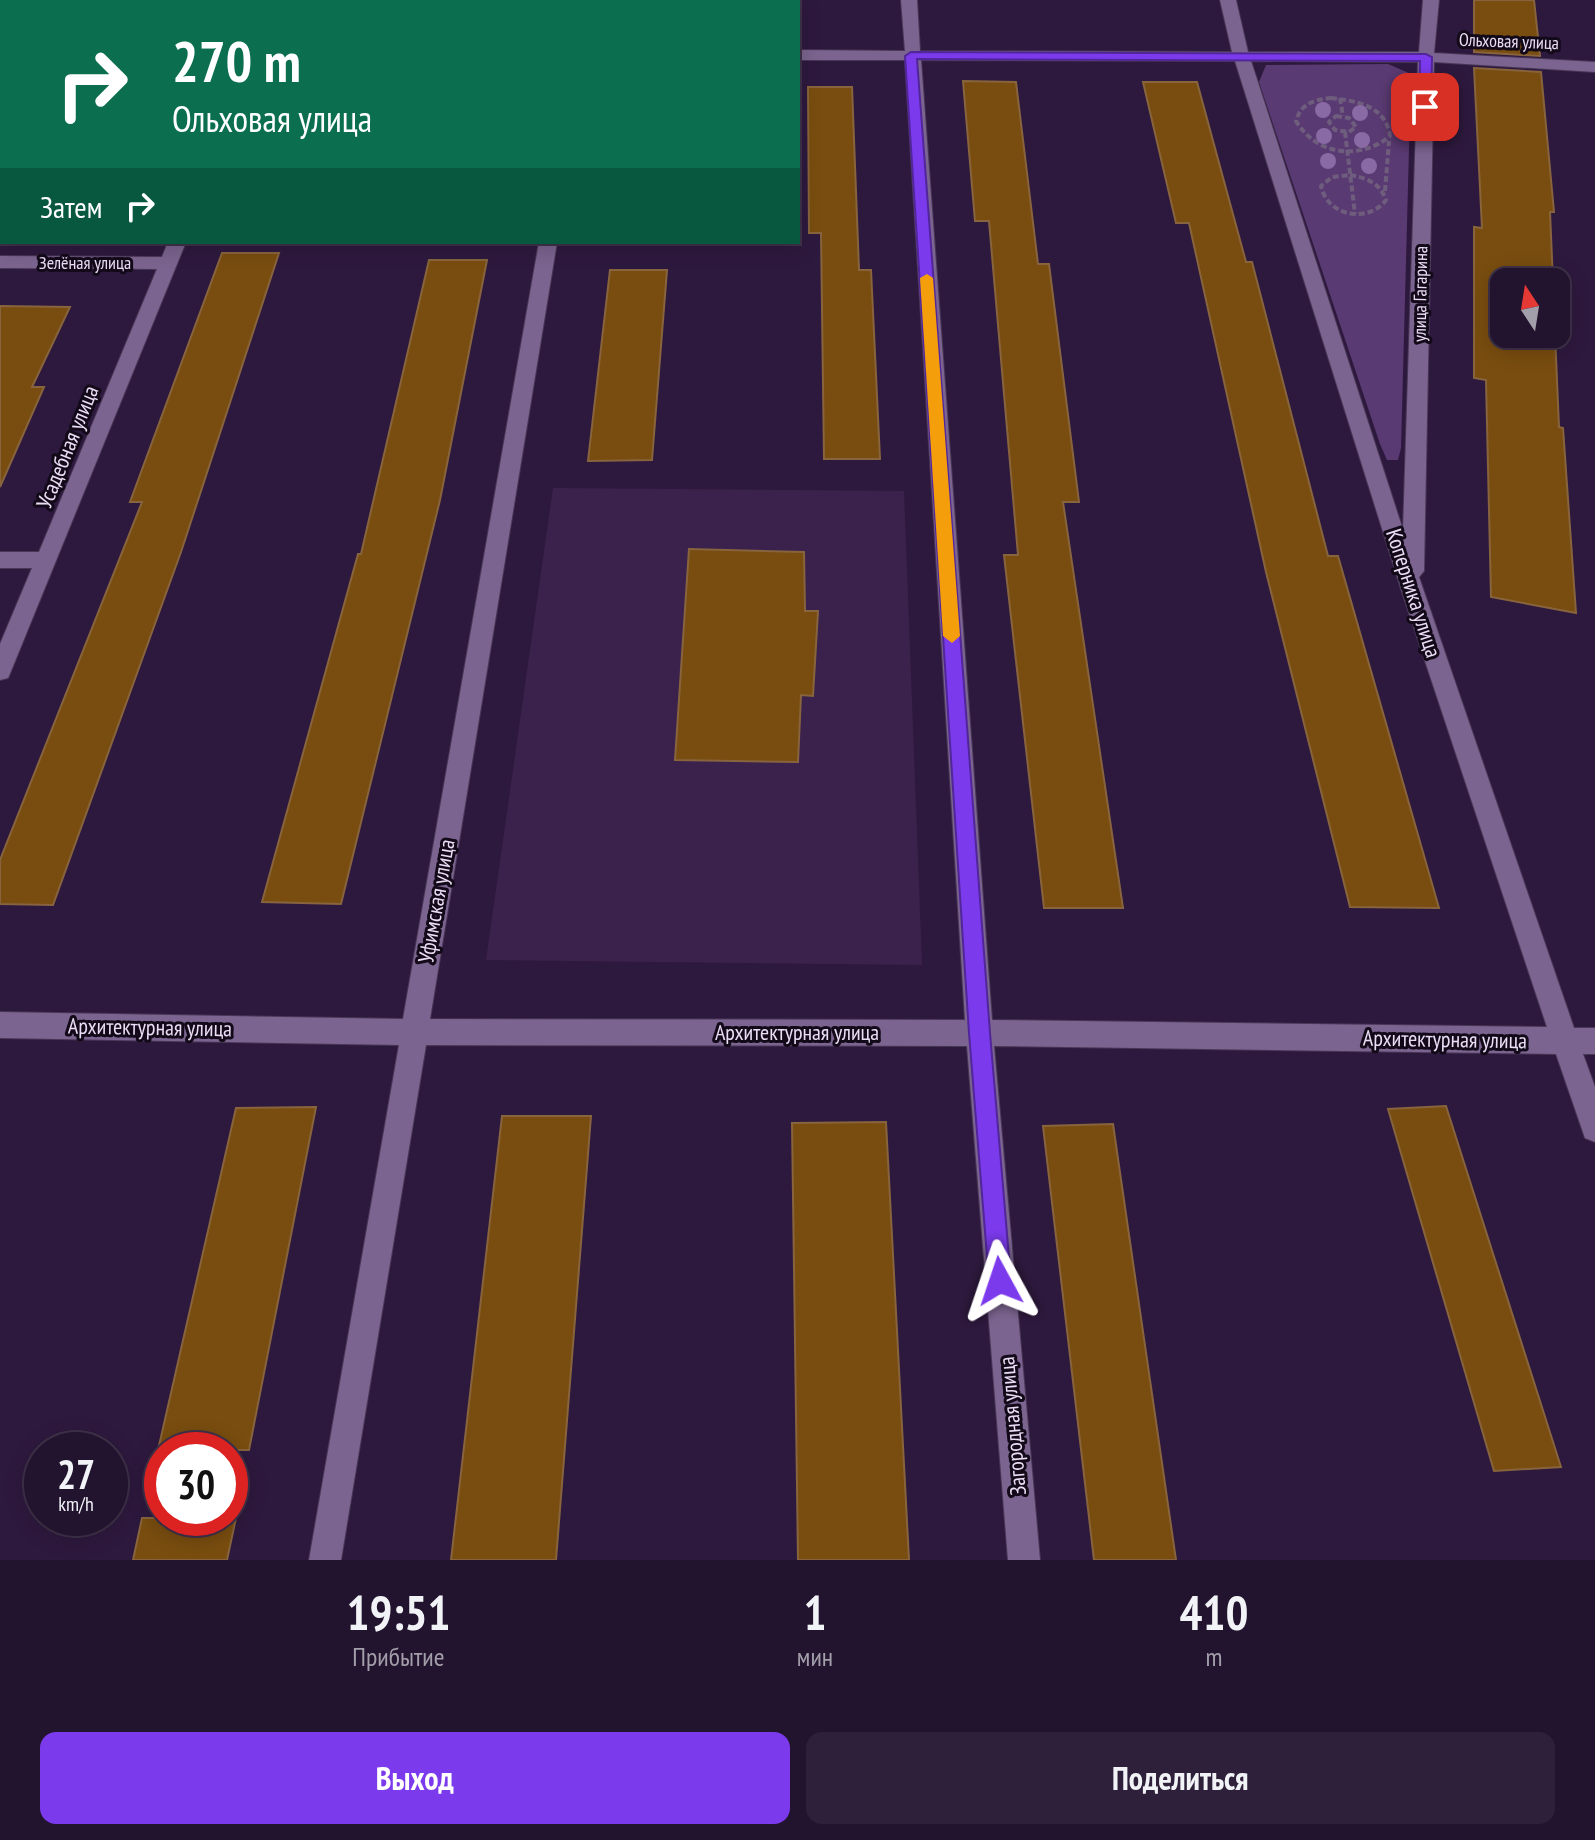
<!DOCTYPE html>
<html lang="ru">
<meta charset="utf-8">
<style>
:root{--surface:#22132e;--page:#2e203a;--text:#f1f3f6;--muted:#a29eaa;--line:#3f324a;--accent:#7c3aed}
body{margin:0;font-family:"PT Sans Narrow",sans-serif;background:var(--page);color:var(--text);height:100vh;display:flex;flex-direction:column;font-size:30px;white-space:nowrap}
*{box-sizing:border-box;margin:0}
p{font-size:26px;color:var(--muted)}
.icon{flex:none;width:44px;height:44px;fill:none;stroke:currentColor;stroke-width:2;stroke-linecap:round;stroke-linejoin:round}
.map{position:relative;height:1560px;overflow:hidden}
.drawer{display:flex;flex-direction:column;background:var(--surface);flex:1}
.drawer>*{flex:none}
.banner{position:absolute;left:0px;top:0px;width:800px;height:244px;box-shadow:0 4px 20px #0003,0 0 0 2px var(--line);background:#0b6e4f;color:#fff;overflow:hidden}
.needle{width:52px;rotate:348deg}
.fabs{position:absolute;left:1490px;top:268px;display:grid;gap:16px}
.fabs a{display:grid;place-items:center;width:80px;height:80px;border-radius:16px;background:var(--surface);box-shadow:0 4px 20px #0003,0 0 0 2px var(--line);font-size:40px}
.speed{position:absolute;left:24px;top:1432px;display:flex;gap:16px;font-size:40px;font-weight:700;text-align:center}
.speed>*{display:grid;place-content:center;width:104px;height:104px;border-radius:50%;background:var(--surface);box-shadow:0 4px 20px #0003,0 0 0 2px var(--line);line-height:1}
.speed small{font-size:20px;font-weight:400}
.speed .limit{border:12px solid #d22;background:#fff;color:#111}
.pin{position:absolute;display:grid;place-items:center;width:68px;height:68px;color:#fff;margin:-34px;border-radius:16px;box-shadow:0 4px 12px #0006}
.me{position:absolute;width:88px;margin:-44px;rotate:355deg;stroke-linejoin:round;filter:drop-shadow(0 0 6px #0008)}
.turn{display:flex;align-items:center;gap:28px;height:168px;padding:0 40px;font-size:36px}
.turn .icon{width:104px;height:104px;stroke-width:2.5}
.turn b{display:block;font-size:56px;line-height:68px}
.then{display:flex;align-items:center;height:76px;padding:0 40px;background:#0003;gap:16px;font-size:30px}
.eta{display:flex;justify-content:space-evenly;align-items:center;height:136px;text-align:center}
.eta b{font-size:48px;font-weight:800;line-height:56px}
.action{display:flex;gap:16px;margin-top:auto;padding:16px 40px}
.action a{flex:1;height:92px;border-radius:16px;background:var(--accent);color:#fff;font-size:32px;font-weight:800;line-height:92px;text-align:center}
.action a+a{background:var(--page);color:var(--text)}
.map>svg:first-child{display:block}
.built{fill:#3b224c}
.green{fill:#5a3a72}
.building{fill:#794d0f;stroke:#87643d;stroke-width:2}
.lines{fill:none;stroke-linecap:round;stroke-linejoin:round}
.street-casing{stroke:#493756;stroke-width:2}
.path{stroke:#6f5d7e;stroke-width:4;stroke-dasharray:6 3;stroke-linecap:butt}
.street{fill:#7b648f;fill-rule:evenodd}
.tree{fill:#896aa4}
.route{fill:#7c3aed;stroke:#51269a;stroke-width:2}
.slow{fill:#f59e0b}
.labels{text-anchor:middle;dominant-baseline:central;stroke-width:6;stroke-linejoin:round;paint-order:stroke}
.far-street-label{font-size:18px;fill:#eaddf5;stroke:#120919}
.street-label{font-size:22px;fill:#eaddf5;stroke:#120919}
</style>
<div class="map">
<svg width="1595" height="1560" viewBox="0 0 1595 1560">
<rect width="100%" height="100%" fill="#2e193e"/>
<path class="built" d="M553 488 904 491 922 965 486 960Z"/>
<path class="green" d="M1388 64 1411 74 1401 448 1398 460H1387L1380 444 1259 82 1266 65Z"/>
<g class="building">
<path d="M1474 0H1534L1540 56 1474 52Z"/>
<path d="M1474 68 1541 72 1554 212H1550L1553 282H1504V334H1555L1559 427 1563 428 1576 613 1491 597 1486 380 1474 378V227L1482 228Z"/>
<path d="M963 81 1016 82 1038 264H1049L1079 502H1063L1123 908H1044L1004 555H1018L989 221H975Z"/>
<path d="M1143 82H1197L1246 262H1252L1328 556H1338L1439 908 1350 907 1266 572 1189 223H1176Z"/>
<path d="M808 87H852L859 270H871L880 459H824L821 233H809Z"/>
<path d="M222 253H279L181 552 53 905 0 904V860L142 502H130Z"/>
<path d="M429 260H487L440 500 341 904 262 902 358 554H361Z"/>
<path d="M610 270H667L652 460 588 461Z"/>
<path d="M0 306 70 307 32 387H44L0 487Z"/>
<path d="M689 549 804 552 805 611H818L813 696 801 695 798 762 675 760Z"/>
<path d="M1446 1106 1561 1467 1494 1471 1388 1109Z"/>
<path d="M316 1107 249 1450H158L236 1108Z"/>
<path d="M502 1116H591L556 1560H451Z"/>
<path d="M886 1122 909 1560H798L792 1123Z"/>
<path d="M1113 1124 1176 1560H1094L1043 1126Z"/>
<path d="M142 1518H236L227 1560H133Z"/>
</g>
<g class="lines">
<g class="street-casing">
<g id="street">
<path d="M57 0H73L55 2Z"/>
<path d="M263 0H279L262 2Z"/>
<rect x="582" y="0" width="16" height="2"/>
<path d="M901 0H917L920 51 1232 52 1220 0H1236L1248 52H1419L1423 0H1439L1434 53 1595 62V72L1434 62 1424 571 1419 577 1574 1028H1595V1054H1583L1595 1087V1142L1585 1138 1556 1054 994 1046 1040 1560H1008L967 1046 426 1045 341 1560H309L399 1045 0 1038V1012L403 1019 539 242H557L430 1019 965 1020 905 60H798V50L905 51ZM921 60 1235 61 1401 589 1547 1027 992 1020ZM1251 61 1418 62 1403 530Z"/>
<path d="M2 45V55L0 56V46Z"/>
<path d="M168 242H186L11 671 8 678 0 680V644L32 568H0V552H39L157 269 0 268V256L162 257Z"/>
</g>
</g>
<g class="path">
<path d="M1331 98C1357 101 1386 106 1390 136 1360 161 1316 155 1296 121 1301 103 1314 100 1331 98Z"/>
<path d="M1340 98 1343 116"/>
<path d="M1336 116 1349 118 1356 127 1349 132 1335 130 1329 122Z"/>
<path d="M1345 132 1355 214"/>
<path d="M1350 175C1367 178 1380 183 1386 200 1368 224 1327 216 1321 186L1332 177Z"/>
<path d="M1385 191 1389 141"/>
</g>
<use href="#street" class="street"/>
</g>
<g class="tree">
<circle cx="1323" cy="110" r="8"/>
<circle cx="1360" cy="113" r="8"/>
<circle cx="1324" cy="136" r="8"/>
<circle cx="1362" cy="140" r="8"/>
<circle cx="1328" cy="161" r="8"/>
<circle cx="1369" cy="166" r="8"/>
</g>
<path class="route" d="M911 52 1426 54 1432 57 1431 107 1425 110 1419 107 1420 61 917 59 990 1033 1011 1281 1008 1289 1000 1292 992 1289 989 1281 969 1033 905 56Z"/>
<path class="slow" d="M927 274 933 278 960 636 952 643 943 636 920 278Z"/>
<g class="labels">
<g class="far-street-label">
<text transform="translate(1509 41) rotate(2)">Ольховая улица</text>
<text x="85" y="262">Зелёная улица</text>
<text transform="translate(1420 294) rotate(-89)">улица Гагарина</text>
</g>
<g class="street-label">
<text transform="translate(67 447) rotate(-68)">Усадебная улица</text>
<text transform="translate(1414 593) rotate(72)">Коперника улица</text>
<text transform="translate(436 901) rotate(-80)">Уфимская улица</text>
<text transform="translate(150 1027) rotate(1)">Архитектурная улица</text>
<text x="797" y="1032">Архитектурная улица</text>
<text transform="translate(1445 1039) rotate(1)">Архитектурная улица</text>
<text transform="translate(1012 1426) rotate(-95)">Загородная улица</text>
</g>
</g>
</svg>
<div class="fabs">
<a><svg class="needle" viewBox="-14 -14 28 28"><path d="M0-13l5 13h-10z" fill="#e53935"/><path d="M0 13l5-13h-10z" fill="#a29eaa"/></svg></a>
</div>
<div class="speed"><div>27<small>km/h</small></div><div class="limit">30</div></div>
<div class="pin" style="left:1425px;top:107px;background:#d93025"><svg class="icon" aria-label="arrive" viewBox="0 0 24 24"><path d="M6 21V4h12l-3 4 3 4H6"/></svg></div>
<svg class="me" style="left:1000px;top:1281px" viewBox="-20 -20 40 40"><path d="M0-17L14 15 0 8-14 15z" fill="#7c3aed" stroke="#fff" stroke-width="4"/></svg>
<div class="banner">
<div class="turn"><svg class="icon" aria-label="right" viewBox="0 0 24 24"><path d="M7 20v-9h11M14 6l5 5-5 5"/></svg><div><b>270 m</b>Ольховая улица</div></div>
<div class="then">Затем<svg class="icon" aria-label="right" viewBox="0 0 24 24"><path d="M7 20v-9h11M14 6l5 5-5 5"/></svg></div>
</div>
</div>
<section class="drawer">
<div class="eta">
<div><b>19:51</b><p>Прибытие</p></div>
<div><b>1</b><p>мин</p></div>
<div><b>410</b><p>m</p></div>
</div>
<div class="action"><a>Выход</a><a>Поделиться</a></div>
</section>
